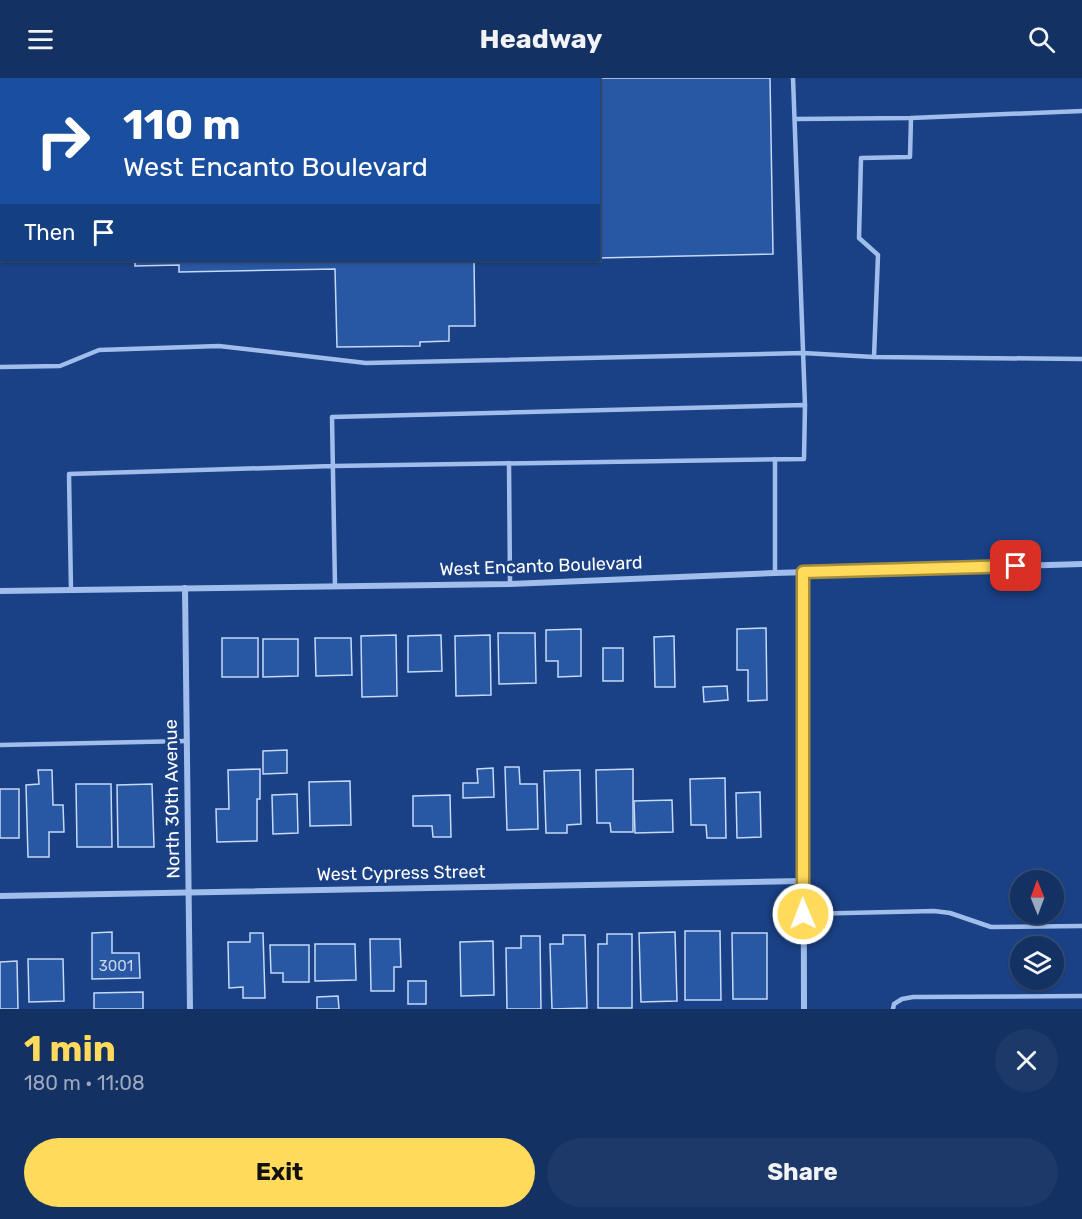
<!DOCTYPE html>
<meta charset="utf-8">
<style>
:root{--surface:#143164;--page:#1d396a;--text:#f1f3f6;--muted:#9da9bf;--line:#334c78;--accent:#ffda5b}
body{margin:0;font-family:Rubik,sans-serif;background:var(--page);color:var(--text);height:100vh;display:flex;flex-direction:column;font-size:22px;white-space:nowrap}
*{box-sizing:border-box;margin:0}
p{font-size:20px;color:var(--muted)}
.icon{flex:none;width:33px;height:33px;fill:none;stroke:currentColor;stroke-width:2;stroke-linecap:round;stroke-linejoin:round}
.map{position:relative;height:931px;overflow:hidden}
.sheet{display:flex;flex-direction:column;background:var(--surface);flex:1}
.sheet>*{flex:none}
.hud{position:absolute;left:0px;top:0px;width:600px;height:183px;box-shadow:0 2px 4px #0004,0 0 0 2px var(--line);background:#1a4fa0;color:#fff;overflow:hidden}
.needle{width:39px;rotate:359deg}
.controls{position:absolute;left:1010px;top:792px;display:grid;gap:12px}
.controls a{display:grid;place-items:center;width:54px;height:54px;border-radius:50%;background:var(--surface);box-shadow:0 2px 4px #0004,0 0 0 2px var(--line);font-size:30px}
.pin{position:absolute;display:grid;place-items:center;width:51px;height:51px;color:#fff;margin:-26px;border-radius:12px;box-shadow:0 3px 9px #0006}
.me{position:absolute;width:66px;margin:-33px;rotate:359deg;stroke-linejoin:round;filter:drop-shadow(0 0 4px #0008)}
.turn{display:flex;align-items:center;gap:21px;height:126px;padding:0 24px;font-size:27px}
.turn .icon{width:78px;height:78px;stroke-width:2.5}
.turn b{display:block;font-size:42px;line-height:51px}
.then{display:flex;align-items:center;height:57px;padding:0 24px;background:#0003;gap:12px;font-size:22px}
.round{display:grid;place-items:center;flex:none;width:63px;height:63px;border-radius:32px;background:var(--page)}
.overview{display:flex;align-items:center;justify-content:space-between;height:102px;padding:0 24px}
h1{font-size:36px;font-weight:700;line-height:45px;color:var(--accent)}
.cta{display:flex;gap:12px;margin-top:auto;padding:12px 24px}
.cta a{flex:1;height:69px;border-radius:36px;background:var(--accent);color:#111;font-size:24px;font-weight:700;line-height:69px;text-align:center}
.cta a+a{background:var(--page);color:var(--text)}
header{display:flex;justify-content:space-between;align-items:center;height:78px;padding:0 24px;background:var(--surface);font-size:27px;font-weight:700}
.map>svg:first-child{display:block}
.building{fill:#2857a4;stroke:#c5d9f9;stroke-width:1.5}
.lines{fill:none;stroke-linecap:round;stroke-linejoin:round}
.lane{stroke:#a0bdec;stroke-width:4.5}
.street{stroke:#a0bdec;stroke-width:6}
.route-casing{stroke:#a68e3b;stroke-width:15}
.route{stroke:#ffda5b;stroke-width:10}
.labels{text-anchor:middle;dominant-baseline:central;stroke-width:6;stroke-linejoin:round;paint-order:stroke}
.number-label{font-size:15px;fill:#c9d5e8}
.street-label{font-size:18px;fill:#fff;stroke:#1a4185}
</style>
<header><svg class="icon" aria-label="menu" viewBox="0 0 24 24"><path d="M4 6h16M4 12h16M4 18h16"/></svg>Headway<svg class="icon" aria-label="search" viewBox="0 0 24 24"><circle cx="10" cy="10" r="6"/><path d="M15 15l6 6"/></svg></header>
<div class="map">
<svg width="1082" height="931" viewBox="0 0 1082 931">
<rect width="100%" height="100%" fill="#1a4185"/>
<g class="building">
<path d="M131 0H770L773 176 598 180V2Z"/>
<path d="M135 182H508H474L475 248H449V263L420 264V268L337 269 335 191 179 194V187L135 188Z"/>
<path d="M766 550 767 622 748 623V592H737V551Z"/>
<path d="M581 551V598L558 599V583H546V552Z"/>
<path d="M498 555H535L536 605 499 606Z"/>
<path d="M396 557 397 618 362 619 361 558Z"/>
<path d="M441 557 442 593 408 594V558Z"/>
<path d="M490 557 491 617 456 618 455 558Z"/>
<path d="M674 558 675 609H655L654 559Z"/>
<rect x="222" y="560" width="36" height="39"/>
<path d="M315 560H351L352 597 316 598Z"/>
<path d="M263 561H298V598L263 599Z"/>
<rect x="603" y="570" width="20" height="33"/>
<path d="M727 608 728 622 704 624 703 609Z"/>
<path d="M287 672V695L263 696V673Z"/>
<path d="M505 689H519L520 706H537L538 751 507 752Z"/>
<path d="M493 690 494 719 463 720V705H478L477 691Z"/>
<path d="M260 691V721H257V763L217 764 216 731H229L228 692Z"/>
<path d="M633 691V754H611L610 745H597L596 692Z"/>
<path d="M38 692H52L53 727H63L64 754H49V779H28L26 707 39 706Z"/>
<path d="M580 692 581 746 567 747V755H546L544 693Z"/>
<path d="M725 700 726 760H707L706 747H691L690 701Z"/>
<path d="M350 703 351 747 310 748 309 704Z"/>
<path d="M76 706H111L112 769H77Z"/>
<path d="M152 706 154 769H118L117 707Z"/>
<rect x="0" y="711" width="19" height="49"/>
<path d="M760 714 761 759 737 760 736 715Z"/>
<path d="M297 716 298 755 273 756 272 717Z"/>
<path d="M450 717 451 759H433L432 748H413V718Z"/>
<path d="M672 722 673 754 635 755 634 723Z"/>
<path d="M685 853H720L721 922H685Z"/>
<path d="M112 854V875H139L140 900 92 901V855Z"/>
<path d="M675 854 677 923 641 924 639 855Z"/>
<path d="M250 855H263L265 920H243V909L229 910 228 864H250Z"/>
<path d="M732 855H767V921H733Z"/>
<path d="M607 856H632V930H598V866H607Z"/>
<path d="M563 857H585L587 930 552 931 550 866H563Z"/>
<path d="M521 858H540L541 931H507L506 870H521Z"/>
<path d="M370 861H400L401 889H394V913H371Z"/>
<path d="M493 863 494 917 461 918 460 864Z"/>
<path d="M315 866H355L356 902 315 903Z"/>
<path d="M270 867H309V904H283V895H271Z"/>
<path d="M28 881H63L64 923 29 924Z"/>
<path d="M17 883 18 931H0V884Z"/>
<rect x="408" y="903" width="18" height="23"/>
<path d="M143 914V931H94V915Z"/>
<path d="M338 918 339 931H317V919Z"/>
</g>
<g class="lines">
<g class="lane">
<path d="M793 0 805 327"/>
<path d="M795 41 911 40 1082 33"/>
<path d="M874 279 878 177 859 160 861 80 910 79 911 40"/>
<path d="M0 289 60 288 99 272 219 268 366 285 803 275 874 279 1082 281"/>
<path d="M509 385 510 506"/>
<path d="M775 495V381"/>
<path d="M71 512 69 396 333 388 804 381 805 327 332 339C333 395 334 451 335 508"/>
<path d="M0 667 186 663"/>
<path d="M803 836 934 833 950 835 991 849 1082 848"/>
<path d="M893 931 894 926 902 921 913 919 1082 918"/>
</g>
<g class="street">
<path d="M803 494 804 931"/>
<path d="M185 510 190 931"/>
<path d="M0 513 510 506 775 495 1082 486"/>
<path d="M0 818 803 803"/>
</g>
</g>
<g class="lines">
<g class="route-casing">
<path id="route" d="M803 836V494L1016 488"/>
</g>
<use href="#route" class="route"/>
</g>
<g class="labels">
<g class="number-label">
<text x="116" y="888">3001</text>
</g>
<g class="street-label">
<text transform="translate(541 488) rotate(-2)">West Encanto Boulevard</text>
<text transform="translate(172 721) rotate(-91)">North 30th Avenue</text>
<text transform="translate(401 795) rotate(-1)">West Cypress Street</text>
</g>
</g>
</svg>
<div class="controls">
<a><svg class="needle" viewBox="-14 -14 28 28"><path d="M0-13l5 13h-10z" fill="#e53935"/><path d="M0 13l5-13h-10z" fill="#9da9bf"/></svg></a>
<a><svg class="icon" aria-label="layers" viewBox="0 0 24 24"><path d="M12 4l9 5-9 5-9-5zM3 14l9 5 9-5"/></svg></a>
</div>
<div class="pin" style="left:1016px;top:488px;background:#d93025"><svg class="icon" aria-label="arrive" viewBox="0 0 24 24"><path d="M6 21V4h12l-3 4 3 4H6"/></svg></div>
<svg class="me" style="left:803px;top:836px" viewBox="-20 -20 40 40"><circle r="17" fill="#ffda5b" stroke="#fff" stroke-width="3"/><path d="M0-11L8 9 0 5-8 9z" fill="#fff"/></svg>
<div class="hud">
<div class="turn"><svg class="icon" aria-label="right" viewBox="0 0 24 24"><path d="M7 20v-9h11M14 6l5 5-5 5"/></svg><div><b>110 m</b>West Encanto Boulevard</div></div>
<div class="then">Then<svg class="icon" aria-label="arrive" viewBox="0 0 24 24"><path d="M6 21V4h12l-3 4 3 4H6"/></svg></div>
</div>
</div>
<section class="sheet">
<div class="overview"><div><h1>1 min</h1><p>180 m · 11:08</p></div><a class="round"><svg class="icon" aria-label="close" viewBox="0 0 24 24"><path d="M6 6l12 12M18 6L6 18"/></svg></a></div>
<div class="cta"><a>Exit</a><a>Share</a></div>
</section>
